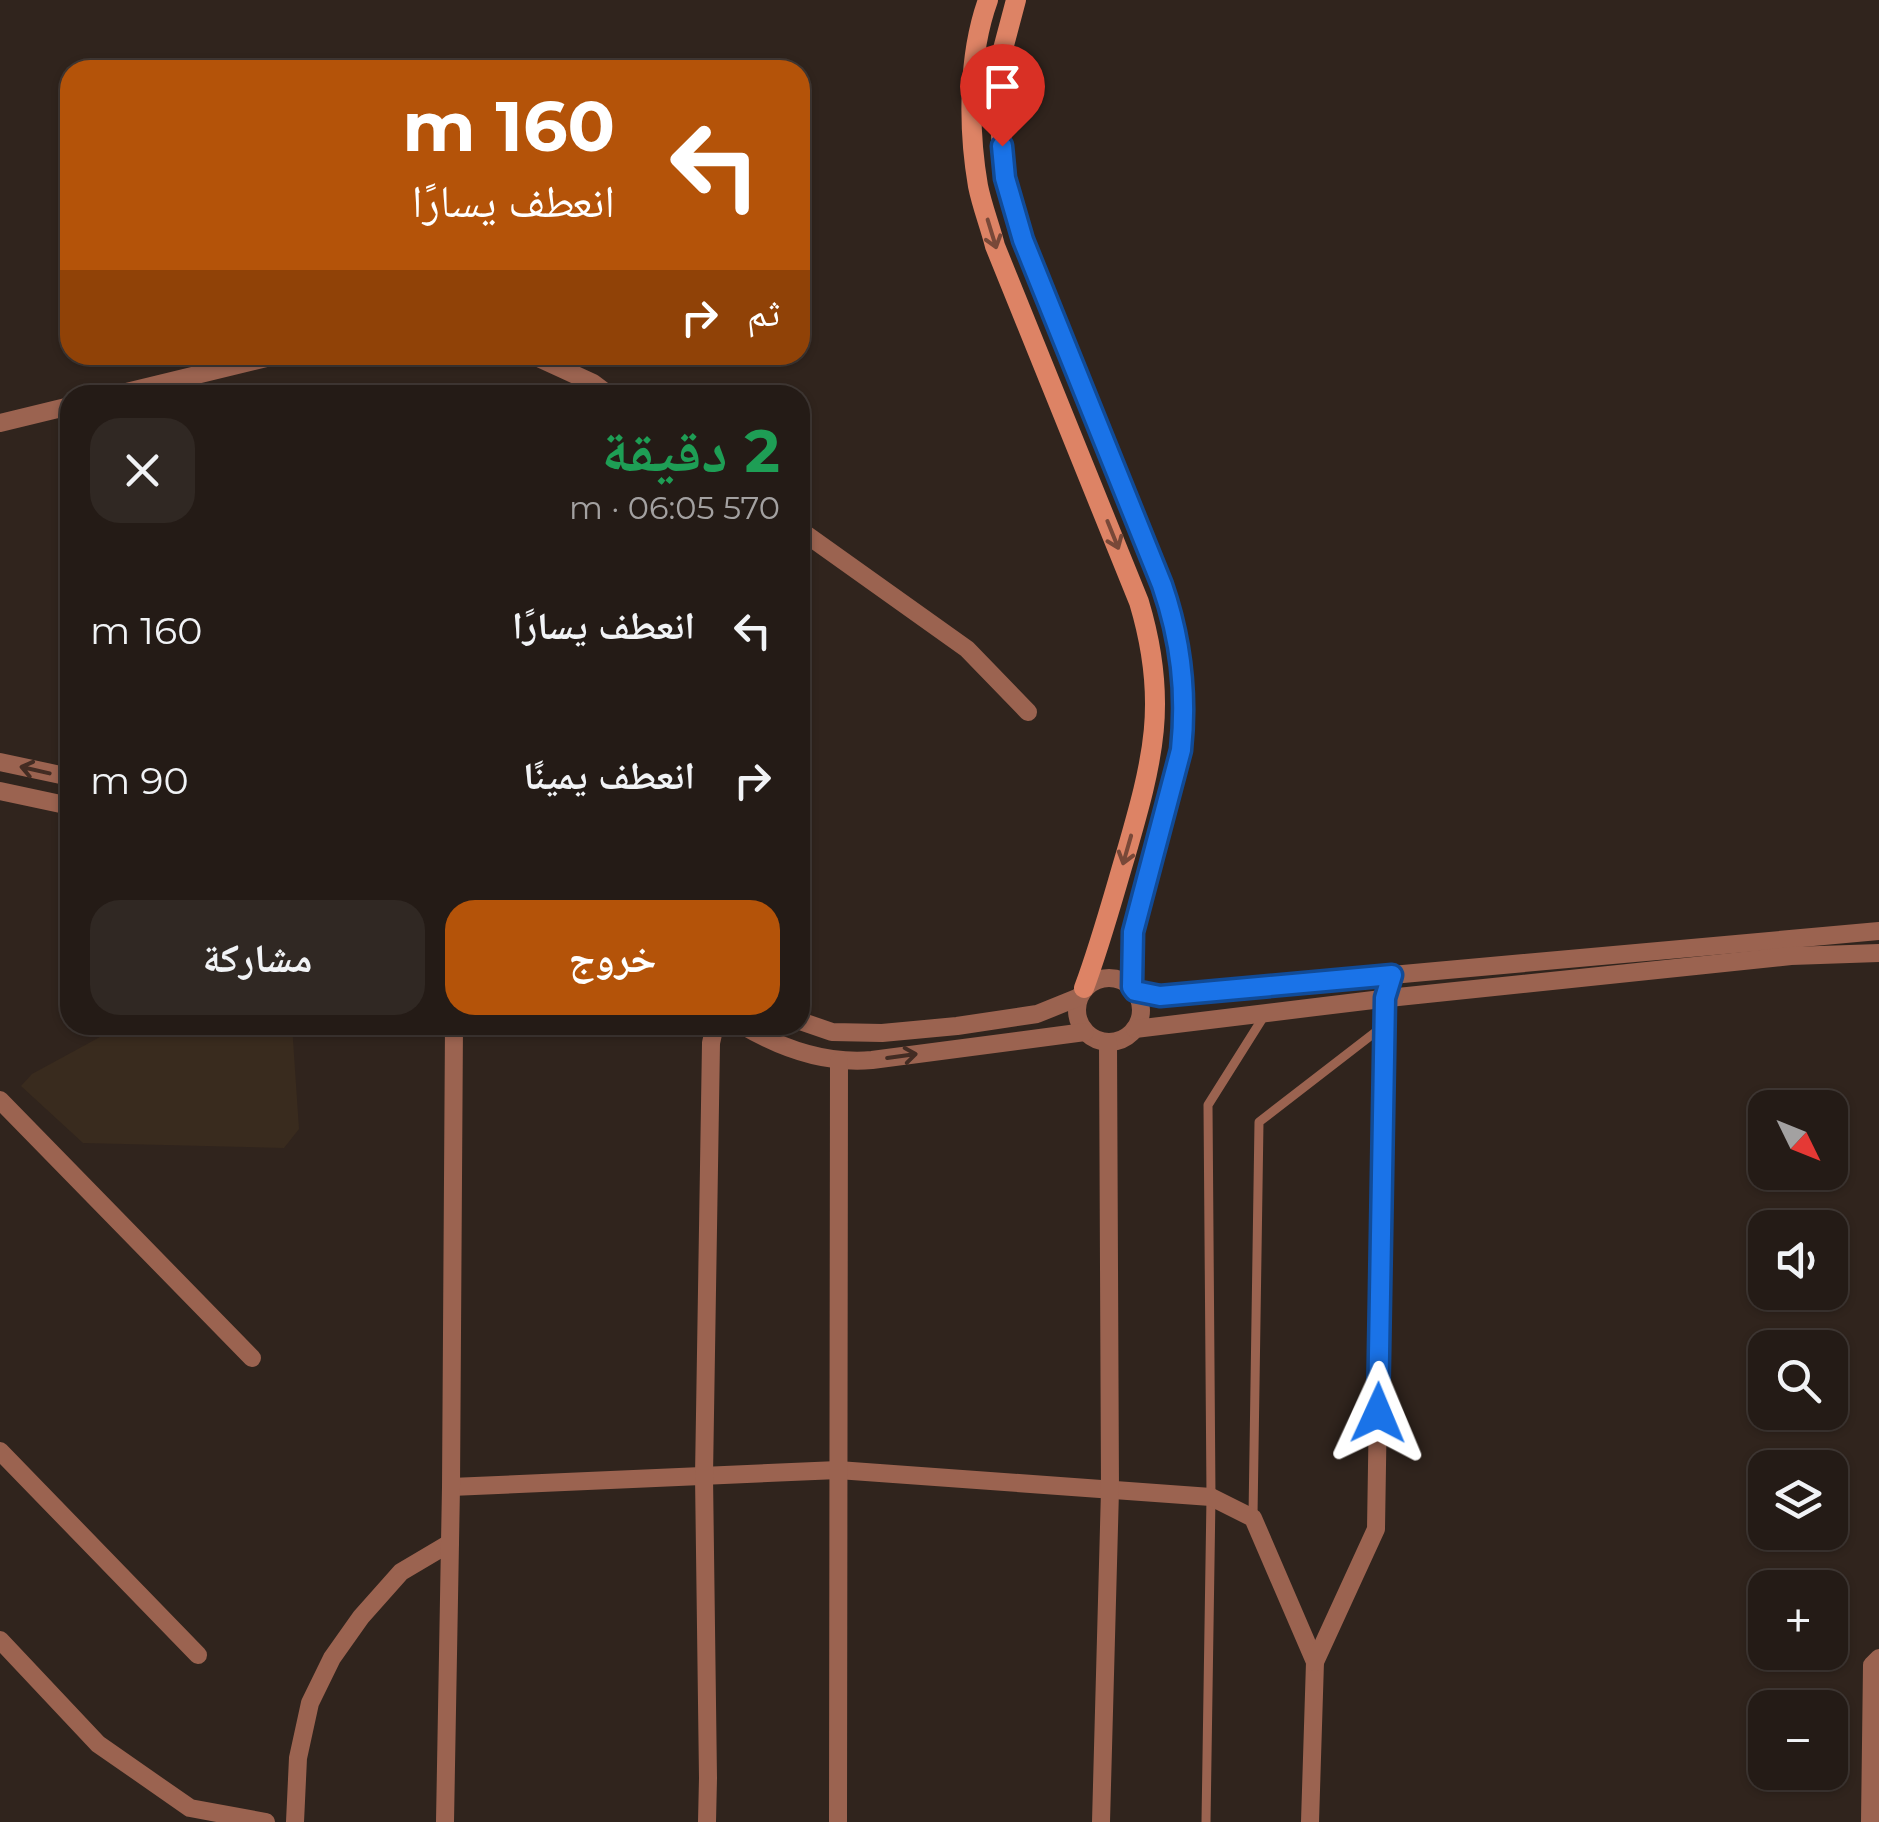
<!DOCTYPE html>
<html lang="ar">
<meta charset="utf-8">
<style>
:root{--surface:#241b16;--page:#302823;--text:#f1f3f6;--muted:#a3a1a1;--line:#413935;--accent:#b45309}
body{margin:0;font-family:Montserrat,"Noto Naskh Arabic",sans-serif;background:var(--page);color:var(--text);direction:rtl;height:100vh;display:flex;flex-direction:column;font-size:38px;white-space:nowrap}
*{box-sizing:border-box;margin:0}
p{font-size:32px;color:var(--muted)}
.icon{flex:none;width:55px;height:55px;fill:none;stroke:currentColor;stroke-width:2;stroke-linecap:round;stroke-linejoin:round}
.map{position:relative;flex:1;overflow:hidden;direction:ltr}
.side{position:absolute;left:60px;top:385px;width:750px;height:650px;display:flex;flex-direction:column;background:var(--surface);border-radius:30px;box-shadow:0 2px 8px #0004,0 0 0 2px var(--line);direction:rtl}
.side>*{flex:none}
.banner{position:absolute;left:60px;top:60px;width:750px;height:305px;border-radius:30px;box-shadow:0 2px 8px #0004,0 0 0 2px var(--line);direction:rtl;background:#b45309;color:#fff;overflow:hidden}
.needle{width:65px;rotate:133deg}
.tools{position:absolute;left:1748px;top:1090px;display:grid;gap:20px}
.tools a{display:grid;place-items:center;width:100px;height:100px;border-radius:20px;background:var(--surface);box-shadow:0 2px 8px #0004,0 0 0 2px var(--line);font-size:50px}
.pin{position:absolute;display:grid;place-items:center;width:85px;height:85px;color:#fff;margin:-102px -42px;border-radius:50% 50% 50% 0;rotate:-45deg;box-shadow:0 0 10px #0007}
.pin .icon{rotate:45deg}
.me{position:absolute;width:110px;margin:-55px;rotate:1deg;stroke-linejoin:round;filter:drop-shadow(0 0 8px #0008)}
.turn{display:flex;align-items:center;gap:35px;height:210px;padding:0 30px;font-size:45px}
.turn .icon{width:130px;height:130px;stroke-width:2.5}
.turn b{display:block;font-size:70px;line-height:85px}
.then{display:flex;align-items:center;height:95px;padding:0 30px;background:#0003;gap:20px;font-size:38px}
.round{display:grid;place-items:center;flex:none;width:105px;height:105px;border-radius:30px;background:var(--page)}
.summary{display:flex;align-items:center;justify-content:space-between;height:170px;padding:0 30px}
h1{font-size:60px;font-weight:700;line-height:75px;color:#1e9e55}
.button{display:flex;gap:20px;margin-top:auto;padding:20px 30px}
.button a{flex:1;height:115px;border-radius:30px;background:var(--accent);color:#fff;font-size:40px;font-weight:700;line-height:115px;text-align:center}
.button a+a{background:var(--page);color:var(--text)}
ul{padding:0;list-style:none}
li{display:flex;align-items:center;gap:30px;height:150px;padding:0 30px}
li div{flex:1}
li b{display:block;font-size:38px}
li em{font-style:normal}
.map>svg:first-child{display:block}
.education{fill:#392b1e}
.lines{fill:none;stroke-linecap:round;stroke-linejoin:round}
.lane{stroke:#9b6350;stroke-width:9}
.street{stroke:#9b6350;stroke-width:18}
.secondary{stroke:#dd8365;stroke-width:20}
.oneway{stroke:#784838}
.oneway2{stroke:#432c23}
.route-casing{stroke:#114b97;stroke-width:25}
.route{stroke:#1a73e8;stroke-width:18}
</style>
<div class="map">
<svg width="1879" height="1822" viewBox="0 0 1879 1822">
<rect width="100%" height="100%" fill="#30241d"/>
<path class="education" d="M122 1025H292L299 1129 284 1148 83 1143 21 1086 32 1074Z"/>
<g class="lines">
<g class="lane">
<path d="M1253 1516 1259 1122 1382 1027"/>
<path d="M1206 1822 1211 1497 1208 1105 1264 1016"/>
</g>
<g class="street">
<path d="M532 355 593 383 609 395"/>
<path d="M114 395 279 355"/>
<path d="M0 423 70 406"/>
<path d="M800 530 967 649 1028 712"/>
<path d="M0 762 70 777"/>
<path d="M0 791 70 806"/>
<circle cx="1109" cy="1010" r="32"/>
<path d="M1135 991 1159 996 1879 931"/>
<path d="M800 1021 832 1032 882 1033 957 1026 1037 1014 1079 997"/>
<path d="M742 1025C782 1049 826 1064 872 1060L1085 1032"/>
<path d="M1135 1029 1398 997 1791 956 1879 953"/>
<path d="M0 1100 252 1358"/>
<path d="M0 1451 198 1655"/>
<path d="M451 1487 838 1470 1211 1497 1253 1518 1315 1662 1310 1822"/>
<path d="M0 1640 98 1744 190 1808 266 1822"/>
<path d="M1315 1662 1376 1529 1384 1026 1385 998 1387 990"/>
<path d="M295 1822 298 1758 310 1703 332 1658 361 1617 401 1572 450 1543"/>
<path d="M445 1822 451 1487 454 1025"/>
<path d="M707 1822 708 1778 704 1476 711 1043 715 1025"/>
<path d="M838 1822 839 1061"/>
<path d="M1101 1822 1110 1490 1108 1042"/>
<path d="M1870 1822 1872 1665 1879 1658"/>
</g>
<g class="secondary">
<path d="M988 0C968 55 968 128 978 186 982 206 990 226 995 246L1139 602C1169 702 1153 760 1125 857 1112 901 1100 945 1084 988"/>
<path d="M1016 0 1003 49 999 113 1005 177 1023 240 1162 585C1181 640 1187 692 1181 750L1133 932 1132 987"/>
</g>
</g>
<defs><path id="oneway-shaft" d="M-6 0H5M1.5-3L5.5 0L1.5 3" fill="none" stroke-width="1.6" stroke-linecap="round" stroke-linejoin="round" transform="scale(2.5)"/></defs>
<g class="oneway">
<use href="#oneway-shaft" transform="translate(992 234) rotate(73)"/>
<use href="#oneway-shaft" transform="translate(1113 535) rotate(68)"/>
<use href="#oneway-shaft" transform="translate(1127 850) rotate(106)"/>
</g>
<g class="oneway2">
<use href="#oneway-shaft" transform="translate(35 770) rotate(-167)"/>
<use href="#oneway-shaft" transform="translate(902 1056) rotate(-8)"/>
</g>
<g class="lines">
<g class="route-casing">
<path id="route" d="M1002 146 1005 178 1023 240 1162 585C1181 640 1187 692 1181 750L1133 932 1132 987 1135 991 1160 996 1392 975 1385 998 1378 1413"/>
</g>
<use href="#route" class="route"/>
</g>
</svg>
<div class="tools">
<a><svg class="needle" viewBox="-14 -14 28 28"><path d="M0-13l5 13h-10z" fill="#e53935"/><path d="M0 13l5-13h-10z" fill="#a3a1a1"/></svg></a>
<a><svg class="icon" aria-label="sound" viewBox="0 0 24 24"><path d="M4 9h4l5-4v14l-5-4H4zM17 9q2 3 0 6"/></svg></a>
<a><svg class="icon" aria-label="search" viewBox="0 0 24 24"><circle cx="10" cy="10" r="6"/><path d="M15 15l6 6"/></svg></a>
<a><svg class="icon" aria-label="layers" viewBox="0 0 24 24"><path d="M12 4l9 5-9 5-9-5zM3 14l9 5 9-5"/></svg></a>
<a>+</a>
<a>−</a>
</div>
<div class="pin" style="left:1002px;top:146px;background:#d93025"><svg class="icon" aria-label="arrive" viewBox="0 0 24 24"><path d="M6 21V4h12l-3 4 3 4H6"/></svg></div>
<svg class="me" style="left:1378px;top:1413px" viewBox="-20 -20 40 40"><path d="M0-17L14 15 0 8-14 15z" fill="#1a73e8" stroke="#fff" stroke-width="4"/></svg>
<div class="banner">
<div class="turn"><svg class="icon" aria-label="left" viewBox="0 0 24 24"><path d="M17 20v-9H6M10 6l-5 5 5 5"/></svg><div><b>160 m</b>انعطف يسارًا</div></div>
<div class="then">ثم<svg class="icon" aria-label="right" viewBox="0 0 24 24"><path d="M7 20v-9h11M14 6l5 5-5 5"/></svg></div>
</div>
<section class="side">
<div class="summary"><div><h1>2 دقيقة</h1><p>570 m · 06:05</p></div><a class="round"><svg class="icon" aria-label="close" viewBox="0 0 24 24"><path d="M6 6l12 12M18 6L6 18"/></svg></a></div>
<ul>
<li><svg class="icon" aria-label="left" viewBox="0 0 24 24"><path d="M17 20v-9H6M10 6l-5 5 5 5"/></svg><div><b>انعطف يسارًا</b></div><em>160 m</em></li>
<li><svg class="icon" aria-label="right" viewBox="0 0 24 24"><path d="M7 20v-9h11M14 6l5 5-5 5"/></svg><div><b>انعطف يمينًا</b></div><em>90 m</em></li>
</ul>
<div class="button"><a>خروج</a><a>مشاركة</a></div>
</section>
</div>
